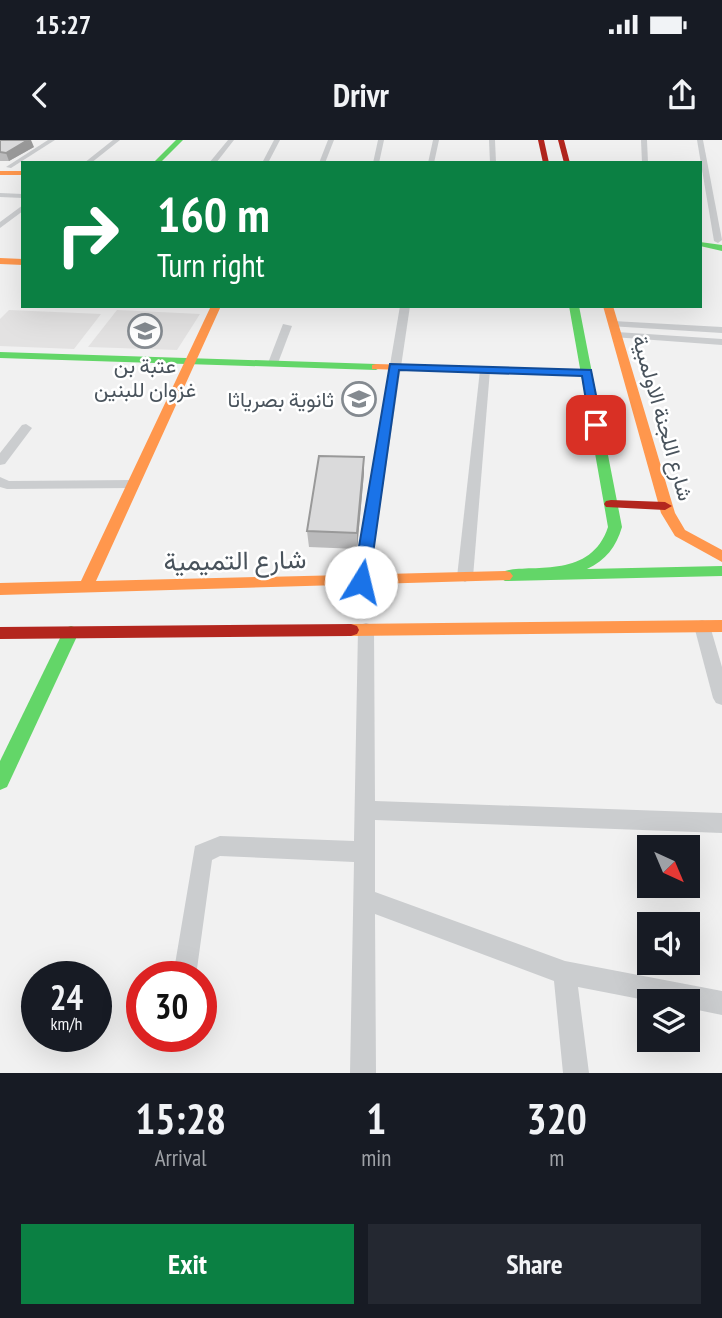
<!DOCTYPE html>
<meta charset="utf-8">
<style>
:root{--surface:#171b24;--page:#242831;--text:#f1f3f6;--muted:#9ea1a6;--accent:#0b8043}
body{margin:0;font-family:"PT Sans Narrow",Vazirmatn,sans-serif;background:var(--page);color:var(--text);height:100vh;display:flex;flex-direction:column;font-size:26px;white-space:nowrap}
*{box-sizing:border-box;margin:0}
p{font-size:23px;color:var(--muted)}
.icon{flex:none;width:38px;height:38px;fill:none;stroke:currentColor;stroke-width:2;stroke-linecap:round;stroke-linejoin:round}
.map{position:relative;height:933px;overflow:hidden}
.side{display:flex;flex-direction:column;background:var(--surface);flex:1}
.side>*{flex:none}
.guide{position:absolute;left:21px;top:21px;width:681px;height:147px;border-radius:0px;box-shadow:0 7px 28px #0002;background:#0b8043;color:#fff;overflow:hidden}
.needle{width:46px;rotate:136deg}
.buttons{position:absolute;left:637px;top:695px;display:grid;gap:14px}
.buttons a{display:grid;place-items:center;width:63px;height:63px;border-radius:0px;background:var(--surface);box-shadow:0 7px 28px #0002;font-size:35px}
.speed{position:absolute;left:21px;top:821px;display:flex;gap:14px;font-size:35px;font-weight:700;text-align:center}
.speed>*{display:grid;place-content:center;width:91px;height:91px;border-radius:50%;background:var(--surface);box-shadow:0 7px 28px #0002;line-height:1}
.speed small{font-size:18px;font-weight:400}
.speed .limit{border:10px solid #d22;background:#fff;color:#111}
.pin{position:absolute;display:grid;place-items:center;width:60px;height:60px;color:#fff;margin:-30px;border-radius:14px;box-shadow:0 4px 10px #0006}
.me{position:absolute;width:77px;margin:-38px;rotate:9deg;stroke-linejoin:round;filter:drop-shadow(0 0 5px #0008)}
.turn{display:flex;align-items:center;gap:24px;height:147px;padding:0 21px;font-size:32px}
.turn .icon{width:91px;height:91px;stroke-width:2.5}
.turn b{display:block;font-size:49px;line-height:60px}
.eta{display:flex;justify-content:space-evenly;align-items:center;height:119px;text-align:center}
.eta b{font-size:42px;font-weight:700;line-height:49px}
.button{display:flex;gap:14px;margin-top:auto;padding:14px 21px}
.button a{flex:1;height:80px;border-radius:0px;background:var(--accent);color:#fff;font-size:28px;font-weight:700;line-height:80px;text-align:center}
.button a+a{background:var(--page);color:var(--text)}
.status{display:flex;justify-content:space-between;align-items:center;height:49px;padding:0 35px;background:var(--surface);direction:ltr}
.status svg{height:19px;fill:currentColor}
header{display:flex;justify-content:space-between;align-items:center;height:91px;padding:0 21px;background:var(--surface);font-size:32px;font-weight:700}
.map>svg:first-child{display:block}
.education{fill:#e3e2e2}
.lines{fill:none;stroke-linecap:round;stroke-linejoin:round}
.street{fill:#cbcdcf;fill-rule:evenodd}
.fast{fill:#63d668;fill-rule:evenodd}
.slow{fill:#ff974d;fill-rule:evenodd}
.jam{fill:#b3261e;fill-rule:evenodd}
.wall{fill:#bbbbbc}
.shaded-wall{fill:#999}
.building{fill:#dadadb;stroke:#999;stroke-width:2}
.route{fill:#1a73e8;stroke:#114b97;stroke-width:2}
.labels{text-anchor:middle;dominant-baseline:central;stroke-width:5;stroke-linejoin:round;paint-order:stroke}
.far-poi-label{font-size:21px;fill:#49535c;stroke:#fff}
.far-street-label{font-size:21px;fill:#49535c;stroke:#fff}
.street-label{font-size:26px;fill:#49535c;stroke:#fff}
</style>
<div class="status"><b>15:27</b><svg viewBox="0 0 49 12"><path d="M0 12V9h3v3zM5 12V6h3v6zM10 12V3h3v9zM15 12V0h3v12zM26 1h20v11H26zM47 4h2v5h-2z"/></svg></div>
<header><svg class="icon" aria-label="back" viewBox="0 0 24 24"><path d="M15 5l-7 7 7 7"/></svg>Drivr<svg class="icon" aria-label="share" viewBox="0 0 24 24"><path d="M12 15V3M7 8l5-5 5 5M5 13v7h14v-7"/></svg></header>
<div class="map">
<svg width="722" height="933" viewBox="0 0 722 933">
<rect width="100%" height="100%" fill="#f1f1f1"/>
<g class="education">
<path d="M9 170 101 174 74 209 0 206V179Z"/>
<path d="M117 170 200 174 177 210 88 207Z"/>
</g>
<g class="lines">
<g class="street">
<path d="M48 0H55L11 28 6 27Z"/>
<path d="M113 0H120L91 23H84Z"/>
<path d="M228 0H234L216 23H209Z"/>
<path d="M274 0H280L268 23H262Z"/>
<path d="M328 0H334L325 23H319Z"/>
<path d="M378 0H384L379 23H373Z"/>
<path d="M433 0H439L434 23H428Z"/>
<path d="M489 0H495L496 23H490Z"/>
<path d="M641 0H647L648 23H642Z"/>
<path d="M697 0H703L722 100 718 103 714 101Z"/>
<path d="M0 53 23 54V58L0 57Z"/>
<path d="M23 65V71L0 88V82Z"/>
<path d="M400 166H410L369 442 361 448 353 442Z"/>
<path d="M613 181 722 187V193L609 186V182Z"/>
<path d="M283 184 292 186 278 223 269 225 268 223Z"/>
<path d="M617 192 722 199V205L613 197 612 195Z"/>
<path d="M485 227 490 230 473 437 465 442 457 437 480 230Z"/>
<path d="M26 284 32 288 5 324 0 325V313L22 285Z"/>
<path d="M0 337 9 341 133 340 140 344 133 348 7 349 0 347Z"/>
<path d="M702 480 708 482 710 486 722 527V565L716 563 713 558 694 486 696 482Z"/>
<path d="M366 483 372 485 374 489 375 661 722 673V693L375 680V752L565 821 722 851V875L688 868V861H650L578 847 589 933H563L554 841 375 774 376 933H350L354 722 220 716 212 720 196 836H173L195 706 220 696 354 701 358 489 360 485Z"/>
<path d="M163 896H187L184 907 175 910 166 907Z"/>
</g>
<g class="fast">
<path d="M176 0H183L160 23H153Z"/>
<path d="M700 102 722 105V111L700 106Z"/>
<path d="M569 166H579L622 387C616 407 606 420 587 429L722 426V436L505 441 497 436C512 417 588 448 608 387Z"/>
<path d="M0 212 376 224 381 227 376 230 0 218Z"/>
<path d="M71 486 77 488 79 492 7 647 0 650V621L63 492 65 488Z"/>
</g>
<g class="slow">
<rect x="0" y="31" width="23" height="4"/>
<path d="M0 118 23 119V125L0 124Z"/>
<path d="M211 166H221L96 441 505 431 510 432 513 436 510 440 0 455V443L81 441Z"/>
<path d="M603 166H613L675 373 685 390 722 410V422L675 396 661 373Z"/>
<path d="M376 224 587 230 592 233 587 236 372 229V225Z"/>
<path d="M722 480V492L351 496 345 494 343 490 345 486 351 484Z"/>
</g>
<g class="jam">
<path d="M538 0H544L549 23H543Z"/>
<path d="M558 0H564L570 23H564Z"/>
<path d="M611 360 665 362 672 366 665 370 606 367 604 364 606 361Z"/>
<path d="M351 484 357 486 359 490 357 494 351 496 0 499V487Z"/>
</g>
</g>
<g class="wall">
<path d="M0 0 34 7 9 21H0Z"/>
<path d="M364 333 357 409 309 407 307 391Z"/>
</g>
<g class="shaded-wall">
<path d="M28 0H31L34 7 9 21 6 13Z"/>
<path d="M364 317V333L357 409V393Z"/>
</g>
<g class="building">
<path d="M0 0H28L6 13 0 12Z"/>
<path d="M319 316 364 317 357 393 307 391Z"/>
</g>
<path class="route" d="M390 224 591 230 602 285 596 289 590 285 582 236 399 230 369 442 361 448 353 442Z"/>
<defs>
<g id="school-ring" transform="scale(1.75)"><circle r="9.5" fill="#fff" stroke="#848a90" stroke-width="1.5"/><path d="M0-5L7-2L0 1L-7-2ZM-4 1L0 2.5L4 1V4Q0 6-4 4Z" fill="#848a90"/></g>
</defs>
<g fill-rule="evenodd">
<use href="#school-ring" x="145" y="191"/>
<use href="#school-ring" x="359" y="259"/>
</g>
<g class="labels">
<g class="far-poi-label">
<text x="145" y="225">عتبة بن<tspan x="145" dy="24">غزوان للبنين</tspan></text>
<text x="334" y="259" text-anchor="end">ثانوية بصرياثا</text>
</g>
<g class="far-street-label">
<text transform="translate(663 278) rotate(74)">شارع اللجنة الاولمبية</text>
</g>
<g class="street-label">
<text transform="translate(235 420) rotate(-1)">شارع التميمية</text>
</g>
</g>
</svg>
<div class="buttons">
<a><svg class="needle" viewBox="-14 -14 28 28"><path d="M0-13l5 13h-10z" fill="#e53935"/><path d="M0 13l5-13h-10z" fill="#9ea1a6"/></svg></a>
<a><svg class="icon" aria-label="sound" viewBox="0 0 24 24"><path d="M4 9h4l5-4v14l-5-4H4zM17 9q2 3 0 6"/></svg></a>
<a><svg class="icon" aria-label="layers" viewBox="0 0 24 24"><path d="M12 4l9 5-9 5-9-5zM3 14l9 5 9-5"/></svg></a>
</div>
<div class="speed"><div>24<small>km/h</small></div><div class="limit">30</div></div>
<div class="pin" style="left:596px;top:285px;background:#d93025"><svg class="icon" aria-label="arrive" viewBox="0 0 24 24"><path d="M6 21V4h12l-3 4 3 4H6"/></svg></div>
<svg class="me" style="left:361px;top:442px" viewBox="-20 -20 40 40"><circle r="19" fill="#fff"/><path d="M0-13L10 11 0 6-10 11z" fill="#1a73e8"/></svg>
<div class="guide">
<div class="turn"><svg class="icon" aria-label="right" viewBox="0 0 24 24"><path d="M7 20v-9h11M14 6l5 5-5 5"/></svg><div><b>160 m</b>Turn right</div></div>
</div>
</div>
<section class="side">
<div class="eta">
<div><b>15:28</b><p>Arrival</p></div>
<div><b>1</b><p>min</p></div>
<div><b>320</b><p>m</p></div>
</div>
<div class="button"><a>Exit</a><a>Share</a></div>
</section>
